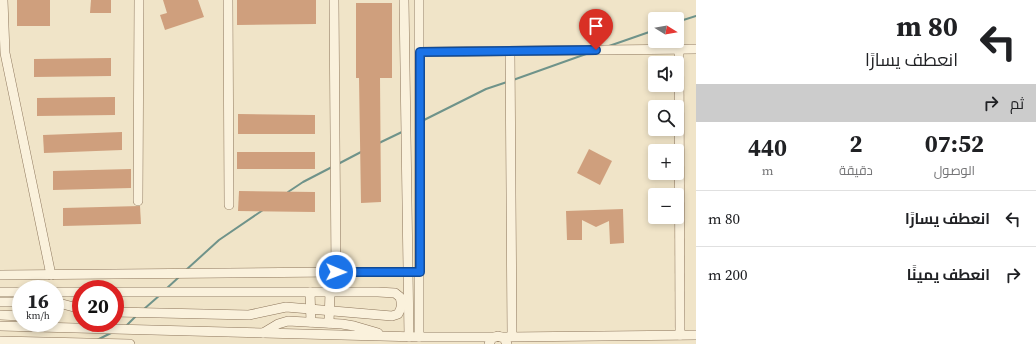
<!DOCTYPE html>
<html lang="ar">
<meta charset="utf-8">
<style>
:root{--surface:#fff;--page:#f6f6f6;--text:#202124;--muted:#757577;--line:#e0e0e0}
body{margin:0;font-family:"Source Serif 4",Cairo,serif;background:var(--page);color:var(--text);direction:rtl;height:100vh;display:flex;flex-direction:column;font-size:15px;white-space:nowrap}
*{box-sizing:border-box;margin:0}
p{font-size:13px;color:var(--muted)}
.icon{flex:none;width:22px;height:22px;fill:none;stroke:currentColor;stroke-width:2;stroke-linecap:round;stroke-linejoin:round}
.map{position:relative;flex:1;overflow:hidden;direction:ltr}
.details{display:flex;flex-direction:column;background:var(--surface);width:340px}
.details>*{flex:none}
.top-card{background:#fff;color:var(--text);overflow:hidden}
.needle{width:26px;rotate:101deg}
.buttons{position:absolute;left:648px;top:12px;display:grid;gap:8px}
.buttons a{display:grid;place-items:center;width:36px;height:36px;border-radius:4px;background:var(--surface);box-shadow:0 2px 6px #0003;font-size:20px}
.speed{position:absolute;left:12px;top:280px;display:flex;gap:8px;font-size:20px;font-weight:700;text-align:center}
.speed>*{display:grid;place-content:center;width:52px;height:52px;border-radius:50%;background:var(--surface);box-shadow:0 2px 6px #0003;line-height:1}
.speed small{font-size:10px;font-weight:400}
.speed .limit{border:6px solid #d22;background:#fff;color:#111}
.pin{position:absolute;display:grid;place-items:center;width:34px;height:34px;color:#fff;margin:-41px -17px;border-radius:50% 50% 50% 0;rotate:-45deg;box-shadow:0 0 4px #0007}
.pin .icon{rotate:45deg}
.me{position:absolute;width:44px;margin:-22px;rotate:91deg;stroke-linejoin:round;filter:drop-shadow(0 0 3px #0008)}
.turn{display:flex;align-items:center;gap:14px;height:84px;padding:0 12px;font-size:18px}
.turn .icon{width:52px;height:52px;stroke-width:2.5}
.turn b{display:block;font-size:28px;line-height:34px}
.then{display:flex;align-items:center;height:38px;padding:0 12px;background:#0003;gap:8px;font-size:15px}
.eta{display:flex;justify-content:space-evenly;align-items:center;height:68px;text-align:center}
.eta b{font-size:24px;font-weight:700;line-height:28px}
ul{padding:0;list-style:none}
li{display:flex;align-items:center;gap:12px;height:56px;padding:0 12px;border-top:1px solid var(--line)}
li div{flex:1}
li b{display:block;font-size:15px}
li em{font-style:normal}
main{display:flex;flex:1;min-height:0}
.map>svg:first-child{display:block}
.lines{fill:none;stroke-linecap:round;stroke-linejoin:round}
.stream{stroke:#6f938a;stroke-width:2}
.building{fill:#cf9f7d}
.minor-casing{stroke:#8d765c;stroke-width:10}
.minor{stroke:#faf1dc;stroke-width:9}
.route-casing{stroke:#114b97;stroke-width:10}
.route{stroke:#1a73e8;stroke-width:7}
</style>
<main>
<section class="details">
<div class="top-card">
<div class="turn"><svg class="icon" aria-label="left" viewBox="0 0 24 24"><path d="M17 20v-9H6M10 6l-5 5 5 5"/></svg><div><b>80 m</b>انعطف يسارًا</div></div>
<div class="then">ثم<svg class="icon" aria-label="right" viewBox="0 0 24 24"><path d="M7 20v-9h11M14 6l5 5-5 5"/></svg></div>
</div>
<div class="eta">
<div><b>07:52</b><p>الوصول</p></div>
<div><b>2</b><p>دقيقة</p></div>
<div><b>440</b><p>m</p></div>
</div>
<ul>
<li><svg class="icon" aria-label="left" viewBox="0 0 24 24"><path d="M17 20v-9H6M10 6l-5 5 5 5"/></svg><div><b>انعطف يسارًا</b></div><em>80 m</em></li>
<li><svg class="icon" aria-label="right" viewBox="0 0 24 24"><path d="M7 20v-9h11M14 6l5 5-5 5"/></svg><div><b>انعطف يمينًا</b></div><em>200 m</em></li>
</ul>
</section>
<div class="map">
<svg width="696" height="344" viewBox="0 0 696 344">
<rect width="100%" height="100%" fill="#f0e4c8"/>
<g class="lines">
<g class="stream">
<path d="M677 22 696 16"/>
<path d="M609 46 655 30"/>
<path d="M513 80 586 54"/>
<path d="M422 121 486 89 507 82"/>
<path d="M379 143 404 131"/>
<path d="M338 164 361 152"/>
<path d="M288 192 303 182 332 167"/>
<path d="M186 270 219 240 263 210"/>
<path d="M166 289 179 277"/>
<path d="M144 309 160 295"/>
<path d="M126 326 137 315"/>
<path d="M97 340 111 333"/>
</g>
</g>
<g class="building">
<rect x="17" y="0" width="33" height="26"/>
<path d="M91 0H111V13H90Z"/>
<path d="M163 0H198L204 17 165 30 160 15 167 13Z"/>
<path d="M237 0H316V24L237 25Z"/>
<path d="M356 3H392V78H380L381 202 361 203 359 78H356Z"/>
<path d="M111 58V76L34 77V59Z"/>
<path d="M115 97V115L37 116V98Z"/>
<path d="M238 114 315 115V134H238Z"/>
<path d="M122 132V150L44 153 43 135Z"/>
<path d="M589 149 612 161 600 185 577 173Z"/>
<rect x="237" y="152" width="78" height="17"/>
<path d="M131 169V188L53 190V171Z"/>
<path d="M239 191 315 192V212L238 211Z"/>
<path d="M140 206 141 224 63 226V208Z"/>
<path d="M623 209 624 243 610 244 609 221 596 227 582 220V240H567L566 211Z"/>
</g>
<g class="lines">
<g class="minor-casing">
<g id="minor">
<path d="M3 0 5 53 51 275"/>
<path d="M228 0 229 205"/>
<path d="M404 0 409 337"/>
<path d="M419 0V337"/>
<path d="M679 50 680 335"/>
<path d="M510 51 512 336"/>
<path d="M420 52 696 49"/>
<path d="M138 201 139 0"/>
<path d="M336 272H412"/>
<path d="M0 275 336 272 334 0"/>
<path d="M0 292H21"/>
<path d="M19 292 20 315"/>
<path d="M55 292H81"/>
<path d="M115 292H378L395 293 400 297C402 304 402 308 398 314L392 316 286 307 249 315 115 312"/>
<path d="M310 292 311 322"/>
<path d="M0 302H21"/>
<path d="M55 302 81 309"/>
<path d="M0 315 21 316"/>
<path d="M329 323 330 292"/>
<path d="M0 326 419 337H495"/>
<path d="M263 333 278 324 288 321 342 324 354 326 378 333"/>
<path d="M501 337 696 335"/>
<path d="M0 341 130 344"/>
<path d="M489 344 492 338 498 336 504 338 507 344"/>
</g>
</g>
<use href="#minor" class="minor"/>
</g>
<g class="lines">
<g class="route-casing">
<path id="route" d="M336 272H420V52L596 50"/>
</g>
<use href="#route" class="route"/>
</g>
</svg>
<div class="buttons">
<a><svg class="needle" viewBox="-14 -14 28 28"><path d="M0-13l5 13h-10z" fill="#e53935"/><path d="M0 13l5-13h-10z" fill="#757577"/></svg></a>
<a><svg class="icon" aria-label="sound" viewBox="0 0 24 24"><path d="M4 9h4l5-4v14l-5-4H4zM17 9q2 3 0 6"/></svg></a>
<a><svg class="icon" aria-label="search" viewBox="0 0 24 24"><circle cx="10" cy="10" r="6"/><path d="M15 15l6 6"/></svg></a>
<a>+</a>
<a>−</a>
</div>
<div class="speed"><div>16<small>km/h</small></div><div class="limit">20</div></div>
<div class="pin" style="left:596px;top:50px;background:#d93025"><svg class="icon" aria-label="arrive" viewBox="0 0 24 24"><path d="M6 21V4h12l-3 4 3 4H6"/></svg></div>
<svg class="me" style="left:336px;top:272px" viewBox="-20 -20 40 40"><circle r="17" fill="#1a73e8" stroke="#fff" stroke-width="3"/><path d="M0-11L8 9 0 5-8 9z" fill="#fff"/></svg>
</div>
</main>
